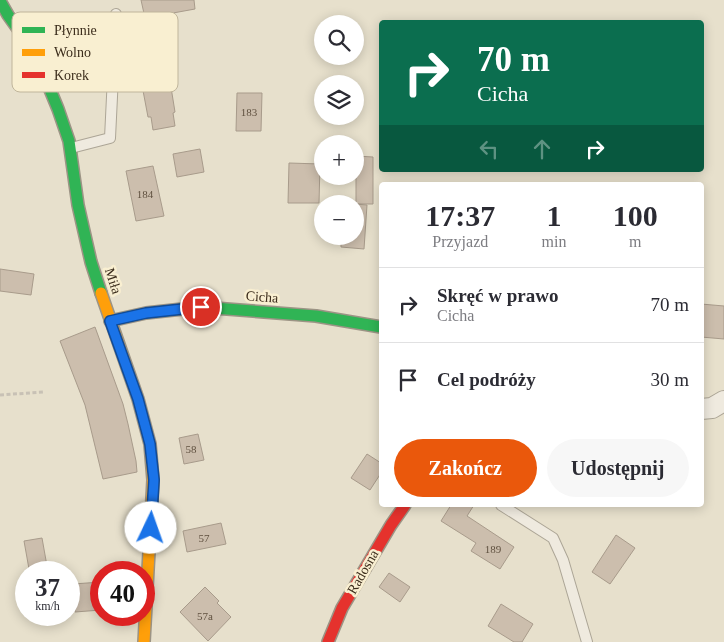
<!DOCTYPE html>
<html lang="pl">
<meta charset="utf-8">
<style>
:root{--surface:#fff;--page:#f7f7f7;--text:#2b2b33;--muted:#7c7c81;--line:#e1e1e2;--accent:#ea580c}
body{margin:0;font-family:Georgia,serif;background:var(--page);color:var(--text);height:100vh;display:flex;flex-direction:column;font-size:19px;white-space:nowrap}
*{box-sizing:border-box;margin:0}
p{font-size:16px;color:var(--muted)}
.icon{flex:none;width:28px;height:28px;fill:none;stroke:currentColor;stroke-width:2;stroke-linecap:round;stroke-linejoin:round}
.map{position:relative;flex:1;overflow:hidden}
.sheet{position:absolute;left:379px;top:182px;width:325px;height:325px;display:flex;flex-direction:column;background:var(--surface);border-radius:5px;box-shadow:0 2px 12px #0003}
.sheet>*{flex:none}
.guide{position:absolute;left:379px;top:20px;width:325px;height:152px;border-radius:5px;box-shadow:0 2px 12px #0003;background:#0b6e4f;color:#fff;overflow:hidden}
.buttons{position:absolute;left:314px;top:15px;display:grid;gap:10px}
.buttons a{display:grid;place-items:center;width:50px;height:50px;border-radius:50%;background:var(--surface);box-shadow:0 2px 12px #0003;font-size:25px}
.speed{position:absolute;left:15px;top:561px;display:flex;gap:10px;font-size:25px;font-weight:700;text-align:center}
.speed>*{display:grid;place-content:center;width:65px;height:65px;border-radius:50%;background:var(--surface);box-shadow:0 2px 12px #0003;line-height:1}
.speed small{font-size:12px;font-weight:400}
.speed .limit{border:8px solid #d22;background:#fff;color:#111}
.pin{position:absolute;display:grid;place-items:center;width:42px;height:42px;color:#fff;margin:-21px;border:2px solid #fff;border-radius:50%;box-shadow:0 1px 5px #0007}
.me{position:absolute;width:55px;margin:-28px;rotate:3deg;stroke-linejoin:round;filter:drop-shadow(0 0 4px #0008)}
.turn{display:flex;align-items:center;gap:18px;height:105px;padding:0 15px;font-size:22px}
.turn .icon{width:65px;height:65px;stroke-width:2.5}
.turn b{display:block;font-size:35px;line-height:42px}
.lanes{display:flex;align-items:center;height:48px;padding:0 15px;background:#0003;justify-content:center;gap:25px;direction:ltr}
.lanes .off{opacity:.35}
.eta{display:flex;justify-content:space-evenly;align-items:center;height:85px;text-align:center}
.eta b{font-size:30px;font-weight:700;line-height:35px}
.action{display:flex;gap:10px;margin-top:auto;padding:10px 15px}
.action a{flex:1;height:58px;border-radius:30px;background:var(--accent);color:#fff;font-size:20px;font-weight:700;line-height:58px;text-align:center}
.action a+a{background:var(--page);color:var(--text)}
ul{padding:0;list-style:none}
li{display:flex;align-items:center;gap:15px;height:75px;padding:0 15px;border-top:1px solid var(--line)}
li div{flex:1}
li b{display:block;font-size:19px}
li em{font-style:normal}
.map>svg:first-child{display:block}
.building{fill:#ccbead;stroke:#a89b8b}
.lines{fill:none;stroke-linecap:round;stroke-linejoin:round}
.lane-casing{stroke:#aca596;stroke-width:12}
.street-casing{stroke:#aca596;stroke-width:22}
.fast-casing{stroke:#9c9485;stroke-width:14}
.slow-casing{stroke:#9c9485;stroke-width:14}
.jam-casing{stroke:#9c9485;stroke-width:14}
.path{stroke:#c8c1b5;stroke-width:3;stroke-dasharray:4 2.5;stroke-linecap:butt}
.lane{stroke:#efeadf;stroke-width:10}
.street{stroke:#efeadf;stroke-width:20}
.fast{stroke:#30b455;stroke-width:11}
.slow{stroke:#ff9f0a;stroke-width:11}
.jam{stroke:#e5322d;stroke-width:11}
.route-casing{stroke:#114b97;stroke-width:12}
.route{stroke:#1a73e8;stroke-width:9}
.labels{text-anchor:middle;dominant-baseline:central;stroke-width:5;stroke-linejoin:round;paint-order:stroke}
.number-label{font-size:11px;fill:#605140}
.street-label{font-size:14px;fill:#3c2d1c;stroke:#f9efd1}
.key{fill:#f9efd1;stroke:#c0b59b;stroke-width:1}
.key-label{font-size:14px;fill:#3c2d1c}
</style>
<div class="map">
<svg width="724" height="642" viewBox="0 0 724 642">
<rect width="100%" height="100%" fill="#e7e0cc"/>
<g class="building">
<path d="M141 0H194L195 9 173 13 176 30 150 34 147 18H145Z"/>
<path d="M169 75 175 112 173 113 175 126 153 130 151 117H148L141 80Z"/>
<path d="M237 93H262L261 131H236Z"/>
<path d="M200 149 204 172 177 177 173 154Z"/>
<path d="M356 156 373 157V204H356Z"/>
<path d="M289 163 320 164 319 203H288Z"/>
<path d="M153 166 164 216 136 221 126 171Z"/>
<path d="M355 204 367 205 364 249 341 247V236H355Z"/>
<path d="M0 269 34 274 31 295 0 291Z"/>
<path d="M701 304 724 306V339L701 337Z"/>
<path d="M95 327 123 404 128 424 136 461 137 472 103 479 85 405 60 341Z"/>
<path d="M198 434 204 460 184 464 179 438Z"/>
<path d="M367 454 381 463V473L370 490 351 478Z"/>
<path d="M451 505H474L467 516 514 547 500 569 471 551 476 543 441 521Z"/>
<path d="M221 523 226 544 187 552 183 531Z"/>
<path d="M616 535 635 548 610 584 592 572Z"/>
<path d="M42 538 47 566 29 569 24 541Z"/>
<path d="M389 573 410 587 400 602 379 587Z"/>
<path d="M101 582V610L75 612 73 584Z"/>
<path d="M205 587 219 601 217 603 231 617 208 641 180 612Z"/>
<path d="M501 604 533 624 522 642H514L488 626Z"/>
</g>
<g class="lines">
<g class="lane-casing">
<g id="lane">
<path d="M71 148 110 138 116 14"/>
<path d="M501 505 553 538 563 560 587 642"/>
</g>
</g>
<g class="street-casing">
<path id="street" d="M701 409 712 408 724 401"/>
</g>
<g class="fast-casing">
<g id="fast">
<path d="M0 1 8 15 35 53 58 109 69 141 78 205 91 262 101 293"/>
<path d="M110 321 146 313 201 307 316 316 381 327"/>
</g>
</g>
<g class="slow-casing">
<path id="slow" d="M101 293 138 399 150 444 153 480 144 642"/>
</g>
<g class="jam-casing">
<path id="jam" d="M328 642 342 608 391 525 405 505"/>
</g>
<path class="path" d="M0 395 44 392"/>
<use href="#lane" class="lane"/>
<use href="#street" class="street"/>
<use href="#fast" class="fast"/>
<use href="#slow" class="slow"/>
<use href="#jam" class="jam"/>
</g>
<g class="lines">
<g class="route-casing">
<path id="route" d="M151 528 154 480 150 444 138 399 110 321 146 313 201 307"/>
</g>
<use href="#route" class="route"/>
</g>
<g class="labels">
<g class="number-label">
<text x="249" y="112">183</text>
<text x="145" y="194">184</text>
<text x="191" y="449">58</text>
<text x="204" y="538">57</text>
<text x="493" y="549">189</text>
<text x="205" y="616">57a</text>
</g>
<g class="street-label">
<text transform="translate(113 281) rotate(72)">Miła</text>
<text transform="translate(262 297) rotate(4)">Cicha</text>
<text transform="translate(363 572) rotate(-60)">Radosna</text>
</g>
</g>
<rect x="12" y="12" width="166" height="80" rx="8" class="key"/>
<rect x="22" y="27" width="23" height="6" fill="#30b455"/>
<rect x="22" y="49" width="23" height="7" fill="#ff9f0a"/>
<rect x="22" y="72" width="23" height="6" fill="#e5322d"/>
<g class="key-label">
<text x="54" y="35">Płynnie</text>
<text x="54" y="57">Wolno</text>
<text x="54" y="80">Korek</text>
</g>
</svg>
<div class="buttons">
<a><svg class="icon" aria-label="search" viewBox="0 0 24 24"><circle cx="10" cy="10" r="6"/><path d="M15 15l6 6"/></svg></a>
<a><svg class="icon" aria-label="layers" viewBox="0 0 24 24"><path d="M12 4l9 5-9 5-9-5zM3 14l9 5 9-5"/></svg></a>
<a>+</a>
<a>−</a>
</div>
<div class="speed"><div>37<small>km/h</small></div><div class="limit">40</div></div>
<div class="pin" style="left:201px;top:307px;background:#d93025"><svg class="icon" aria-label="arrive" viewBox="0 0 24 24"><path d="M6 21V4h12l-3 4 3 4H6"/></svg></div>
<svg class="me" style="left:151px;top:528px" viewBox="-20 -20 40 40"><circle r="19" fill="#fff"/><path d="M0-13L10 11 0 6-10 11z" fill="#1a73e8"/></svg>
<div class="guide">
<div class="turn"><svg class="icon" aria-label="right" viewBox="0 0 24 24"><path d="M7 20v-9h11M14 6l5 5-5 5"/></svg><div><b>70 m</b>Cicha</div></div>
<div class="lanes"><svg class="icon off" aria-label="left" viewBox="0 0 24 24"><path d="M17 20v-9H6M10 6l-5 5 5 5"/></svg><svg class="icon off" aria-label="ahead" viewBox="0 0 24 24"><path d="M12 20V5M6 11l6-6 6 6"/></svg><svg class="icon" aria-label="right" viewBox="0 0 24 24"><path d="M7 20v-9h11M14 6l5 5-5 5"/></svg></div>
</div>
<section class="sheet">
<div class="eta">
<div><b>17:37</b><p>Przyjazd</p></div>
<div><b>1</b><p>min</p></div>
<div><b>100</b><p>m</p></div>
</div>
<ul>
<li><svg class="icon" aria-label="right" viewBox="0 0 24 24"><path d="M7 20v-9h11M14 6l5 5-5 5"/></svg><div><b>Skręć w prawo</b><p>Cicha</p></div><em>70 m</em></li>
<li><svg class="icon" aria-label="arrive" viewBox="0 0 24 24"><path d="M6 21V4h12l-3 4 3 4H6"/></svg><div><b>Cel podróży</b></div><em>30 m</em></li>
</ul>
<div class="action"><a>Zakończ</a><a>Udostępnij</a></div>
</section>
</div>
